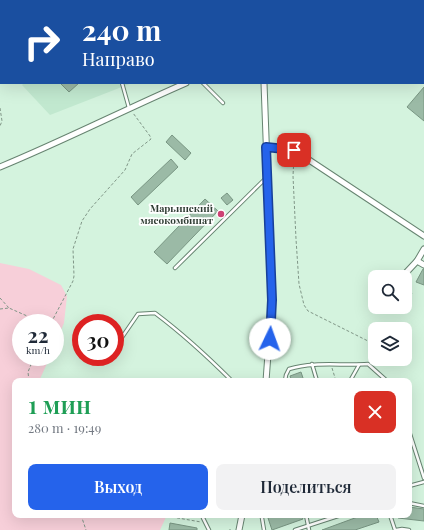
<!DOCTYPE html>
<html lang="ru">
<meta charset="utf-8">
<style>
:root{--surface:#fff;--page:#f2f2f3;--text:#1f2937;--muted:#747a83;--accent:#2563eb}
body{margin:0;font-family:"Playfair Display",serif;background:var(--page);color:var(--text);height:100vh;display:flex;flex-direction:column;font-size:15px;white-space:nowrap}
*{box-sizing:border-box;margin:0}
p{font-size:13px;color:var(--muted)}
.icon{flex:none;width:22px;height:22px;fill:none;stroke:currentColor;stroke-width:2;stroke-linecap:round;stroke-linejoin:round}
.map{position:relative;flex:1;overflow:hidden}
.details{position:absolute;left:12px;top:378px;width:400px;height:140px;display:flex;flex-direction:column;background:var(--surface);border-radius:8px;box-shadow:0 4px 16px #0002}
.details>*{flex:none}
.guide{position:absolute;left:0px;top:0px;width:424px;height:84px;box-shadow:0 4px 16px #0002;background:#1a4fa0;color:#fff;overflow:hidden}
.controls{position:absolute;left:368px;top:270px;display:grid;gap:8px}
.controls a{display:grid;place-items:center;width:44px;height:44px;border-radius:8px;background:var(--surface);box-shadow:0 4px 16px #0002;font-size:20px}
.speed{position:absolute;left:12px;top:314px;display:flex;gap:8px;font-size:20px;font-weight:700;text-align:center}
.speed>*{display:grid;place-content:center;width:52px;height:52px;border-radius:50%;background:var(--surface);box-shadow:0 4px 16px #0002;line-height:1}
.speed small{font-size:10px;font-weight:400}
.speed .limit{border:6px solid #d22;background:#fff;color:#111}
.pin{position:absolute;display:grid;place-items:center;width:34px;height:34px;color:#fff;margin:-17px;border-radius:8px;box-shadow:0 2px 6px #0006}
.me{position:absolute;width:44px;margin:-22px;rotate:3deg;stroke-linejoin:round;filter:drop-shadow(0 0 3px #0008)}
.turn{display:flex;align-items:center;gap:14px;height:84px;padding:0 16px;font-size:18px}
.turn .icon{width:52px;height:52px;stroke-width:2.5}
.turn b{display:block;font-size:28px;line-height:34px}
.round{display:grid;place-items:center;flex:none;width:42px;height:42px;border-radius:8px;background:var(--page)}
.overview{display:flex;align-items:center;justify-content:space-between;height:68px;padding:0 16px}
h1{font-size:24px;font-weight:600;line-height:30px;color:#1e9e55}
.button{display:flex;gap:8px;margin-top:auto;padding:8px 16px}
.button a{flex:1;height:46px;border-radius:8px;background:var(--accent);color:#fff;font-size:16px;font-weight:600;line-height:46px;text-align:center}
.button a+a{background:var(--page);color:var(--text)}
.map>svg:first-child{display:block}
.built{fill:#c1e8cf}
.green{fill:#f7cfd9}
.building{fill:#9bbaa6;stroke:#799683}
.lines{fill:none;stroke-linecap:round;stroke-linejoin:round}
.service-casing{stroke:#678471;stroke-width:4.5}
.minor-casing{stroke:#678471;stroke-width:7}
.path{stroke:#809687;stroke-width:1;stroke-dasharray:3 2;stroke-linecap:butt}
.service{stroke:#fff;stroke-width:2.5}
.minor{stroke:#fff;stroke-width:5}
.route-casing{stroke:#184099;stroke-width:10}
.route{stroke:#2563eb;stroke-width:7}
.poi-dot{fill:#cd4174;stroke:#fff;stroke-width:1.5}
.labels{text-anchor:middle;dominant-baseline:central;stroke-width:3.5;stroke-linejoin:round;paint-order:stroke}
.poi-label{font-size:10px;font-weight:bold;fill:#2e3b32;stroke:#fff;text-anchor:end}
</style>
<div class="map">
<svg width="424" height="530" viewBox="0 0 424 530">
<rect width="100%" height="100%" fill="#d4f3de"/>
<g class="built">
<path d="M34 0H269L268 1Z"/>
<path d="M24 83H132L50 115 22 85Z"/>
</g>
<path class="green" d="M0 263 29 269 61 285 67 296 64 323 55 344V323H21V357H50L39 381H15V515H167L160 530H0Z"/>
<g class="building">
<path d="M60 83H79L69 92Z"/>
<path d="M424 87V121L407 107Z"/>
<path d="M172 135 191 153 185 160 166 142Z"/>
<path d="M171 159 178 167 138 205 131 197Z"/>
<path d="M227 193 233 200 227 205 221 198Z"/>
<path d="M205 199 218 211 167 264 154 252Z"/>
<path d="M423 269H424V285L416 282Z"/>
<path d="M405 287 412 293 405 303Z"/>
<path d="M301 372 304 381H292L290 376Z"/>
<path d="M409 507 424 509V521L398 518V515H409Z"/>
<path d="M276 515H301L303 519 272 530 268 518Z"/>
<path d="M363 515H376L379 522 355 530H322Z"/>
<path d="M170 523 197 528V530H169Z"/>
</g>
<g class="lines">
<g class="service-casing">
<g id="service">
<path d="M220 0 221 1"/>
<path d="M182 1 184 0"/>
<path d="M122 83 129 108"/>
<path d="M203 83 223 103"/>
<path d="M175 268 267 177"/>
<path d="M116 346 138 314 155 313C183 334 207 356 232 381"/>
<path d="M312 364 317 381"/>
<path d="M285 381 286 375 289 369C315 361 342 366 368 364L387 381"/>
<path d="M350 381 359 365"/>
<path d="M409 431 424 478"/>
<path d="M409 486 424 482"/>
<path d="M409 503 424 506"/>
<path d="M205 515 203 518 209 530"/>
<path d="M262 515V518L264 530"/>
<path d="M306 515 309 530"/>
<path d="M390 515 395 530"/>
<path d="M295 530 341 515"/>
<path d="M396 530 402 529 409 530"/>
</g>
</g>
<g class="minor-casing">
<g id="minor">
<path d="M314 1 315 0"/>
<path d="M264 83 272 300 266 381"/>
<path d="M266 147 294 150 424 236"/>
<path d="M0 167C63 141 124 110 186 83"/>
<path d="M417 261 424 265"/>
<path d="M402 277 417 261 424 249"/>
<path d="M239 530 242 515"/>
</g>
</g>
<g class="path">
<path d="M3 1V0"/>
<path d="M0 57 1 52"/>
<path d="M0 108 2 121 0 126"/>
<path d="M294 156 293 176 296 239 299 284 304 305 308 311 372 343 375 344"/>
<path d="M0 298 9 308"/>
<path d="M0 309 9 308 43 323"/>
<path d="M51 323 73 281 74 276 73 249 82 221 90 209 125 170 132 154 151 139 150 136 133 113"/>
<path d="M405 352 408 354"/>
<path d="M332 368 336 381"/>
<path d="M29 381 28 372 34 357"/>
<path d="M81 515 86 530"/>
<path d="M172 517 201 522"/>
<path d="M230 530V529"/>
</g>
<use href="#service" class="service"/>
<use href="#minor" class="minor"/>
</g>
<g class="lines">
<g class="route-casing">
<path id="route" d="M270 339 272 300 266 147 294 150"/>
</g>
<use href="#route" class="route"/>
</g>
<circle class="poi-dot" cx="221" cy="214" r="4"/>
<g class="labels">
<g class="poi-label">
<text x="213" y="208">Марьинский<tspan x="213" dy="12">мясокомбинат</tspan></text>
</g>
</g>
</svg>
<div class="controls">
<a><svg class="icon" aria-label="search" viewBox="0 0 24 24"><circle cx="10" cy="10" r="6"/><path d="M15 15l6 6"/></svg></a>
<a><svg class="icon" aria-label="layers" viewBox="0 0 24 24"><path d="M12 4l9 5-9 5-9-5zM3 14l9 5 9-5"/></svg></a>
</div>
<div class="speed"><div>22<small>km/h</small></div><div class="limit">30</div></div>
<div class="pin" style="left:294px;top:150px;background:#d93025"><svg class="icon" aria-label="arrive" viewBox="0 0 24 24"><path d="M6 21V4h12l-3 4 3 4H6"/></svg></div>
<svg class="me" style="left:270px;top:339px" viewBox="-20 -20 40 40"><circle r="19" fill="#fff"/><path d="M0-13L10 11 0 6-10 11z" fill="#2563eb"/></svg>
<div class="guide">
<div class="turn"><svg class="icon" aria-label="right" viewBox="0 0 24 24"><path d="M7 20v-9h11M14 6l5 5-5 5"/></svg><div><b>240 m</b>Направо</div></div>
</div>
<section class="details">
<div class="overview"><div><h1>1 мин</h1><p>280 m · 19:49</p></div><a class="round" style="background:#d93025;color:#fff"><svg class="icon" aria-label="close" viewBox="0 0 24 24"><path d="M6 6l12 12M18 6L6 18"/></svg></a></div>
<div class="button"><a>Выход</a><a>Поделиться</a></div>
</section>
</div>
